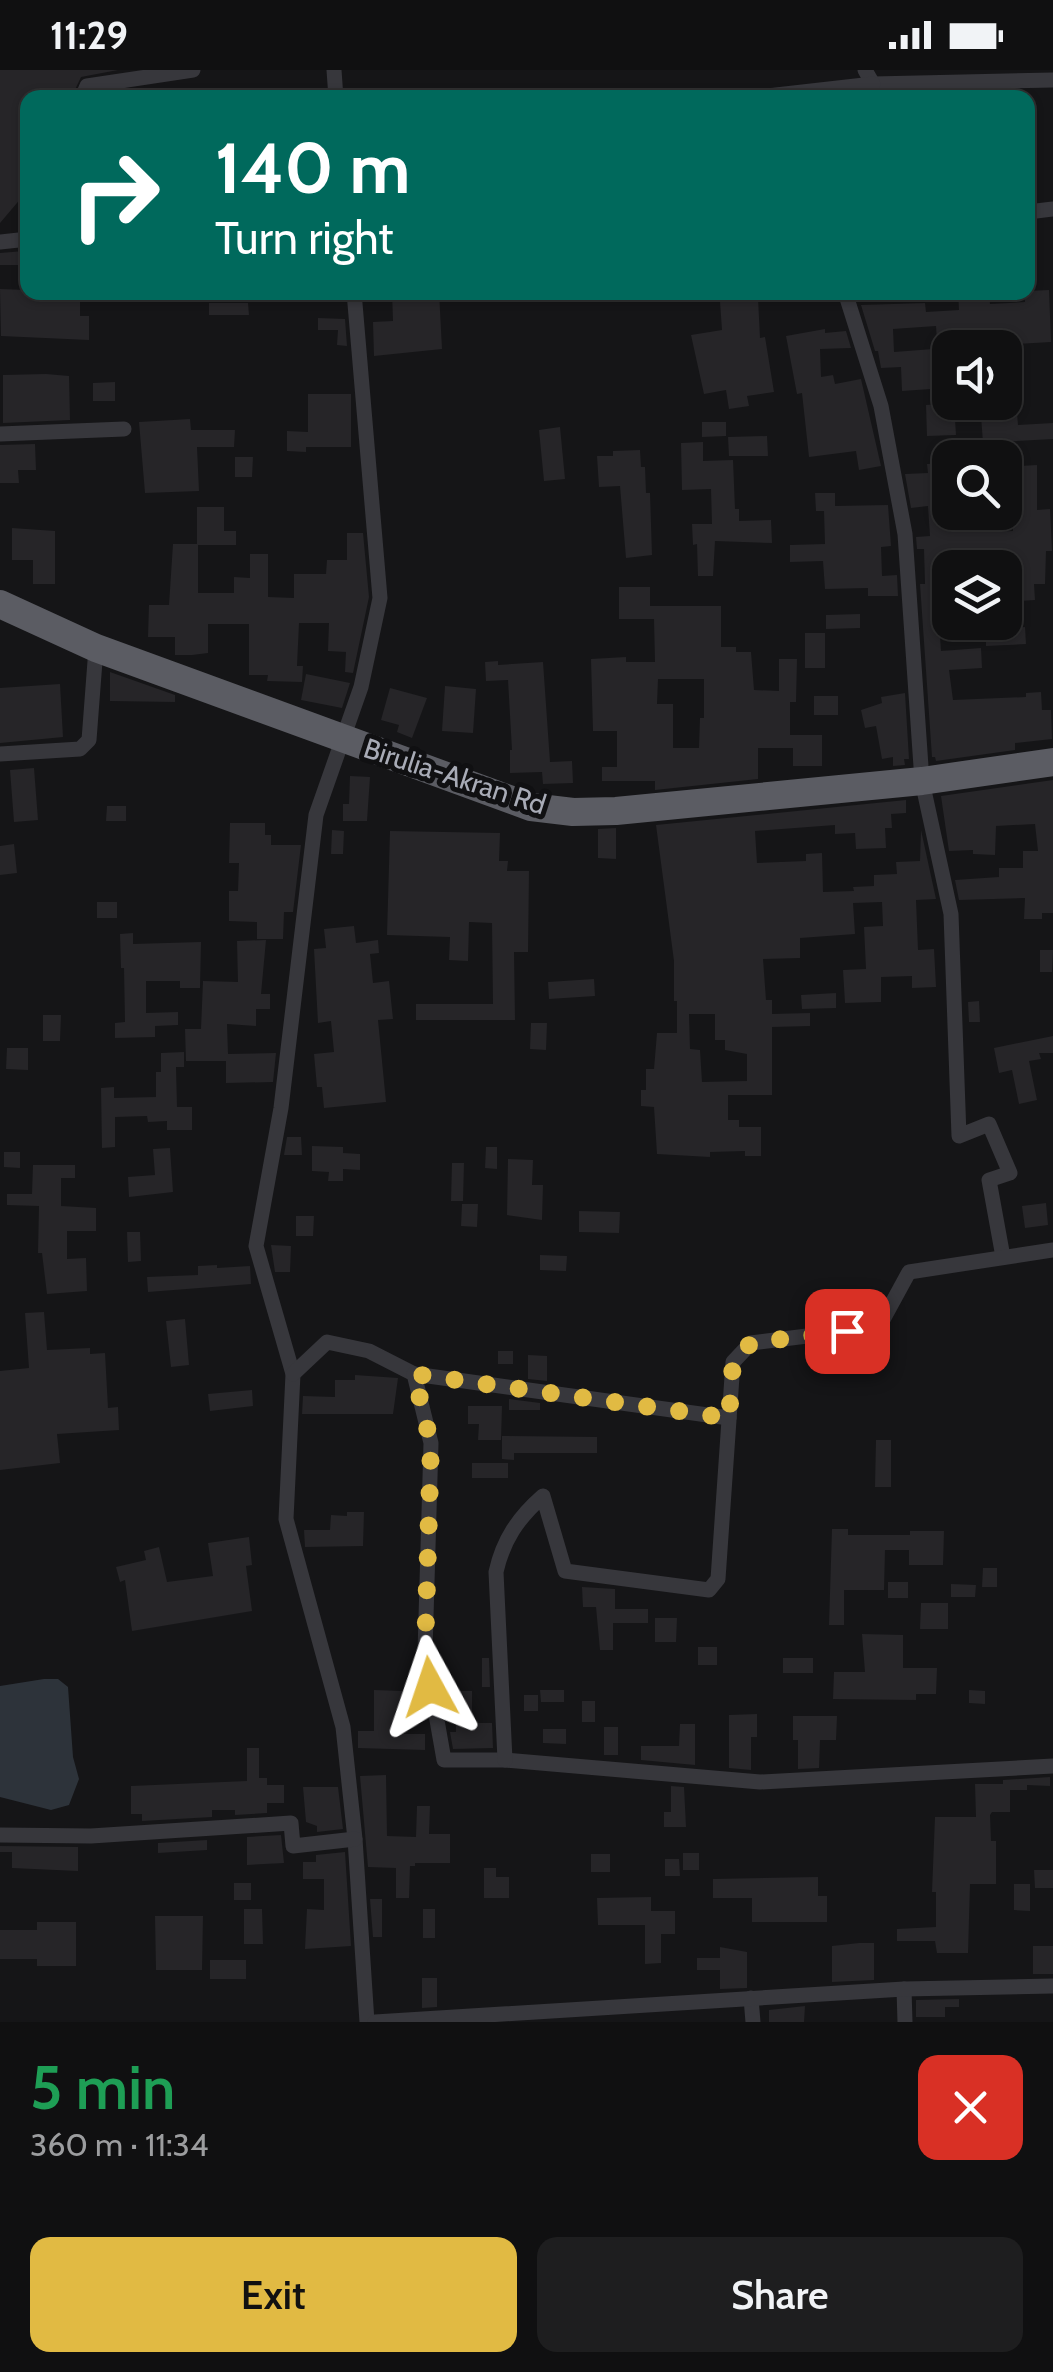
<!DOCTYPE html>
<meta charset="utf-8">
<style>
:root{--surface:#101011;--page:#1e1e1f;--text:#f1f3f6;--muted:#9c9d9f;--line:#303031;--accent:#e1ba43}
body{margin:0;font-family:Cabin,sans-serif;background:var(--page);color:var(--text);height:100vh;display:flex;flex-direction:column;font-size:38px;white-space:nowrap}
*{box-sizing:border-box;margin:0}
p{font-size:32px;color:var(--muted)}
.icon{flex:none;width:55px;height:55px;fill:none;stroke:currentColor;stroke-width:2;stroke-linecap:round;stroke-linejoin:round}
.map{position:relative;height:1952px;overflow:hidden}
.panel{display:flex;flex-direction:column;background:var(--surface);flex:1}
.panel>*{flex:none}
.guide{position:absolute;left:20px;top:20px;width:1015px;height:210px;border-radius:20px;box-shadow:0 2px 8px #0004,0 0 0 2px var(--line);background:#00695c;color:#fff;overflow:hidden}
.controls{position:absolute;left:932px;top:260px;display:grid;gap:20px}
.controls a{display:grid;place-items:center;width:90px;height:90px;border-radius:20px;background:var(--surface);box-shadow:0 2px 8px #0004,0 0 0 2px var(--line);font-size:50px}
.pin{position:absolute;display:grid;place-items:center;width:85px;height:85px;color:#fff;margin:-42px;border-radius:20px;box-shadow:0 5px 15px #0006}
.me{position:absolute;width:110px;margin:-55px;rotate:355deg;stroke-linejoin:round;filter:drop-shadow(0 0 8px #0008)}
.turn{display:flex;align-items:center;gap:35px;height:210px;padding:0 30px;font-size:45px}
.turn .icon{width:130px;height:130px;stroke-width:2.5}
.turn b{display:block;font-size:70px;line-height:85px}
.round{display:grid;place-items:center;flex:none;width:105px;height:105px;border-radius:20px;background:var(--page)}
.summary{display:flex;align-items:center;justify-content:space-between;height:170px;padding:0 30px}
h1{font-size:60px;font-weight:600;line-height:75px;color:#1e9e55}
.cta{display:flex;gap:20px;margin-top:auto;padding:20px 30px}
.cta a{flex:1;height:115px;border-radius:20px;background:var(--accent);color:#111;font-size:40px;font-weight:600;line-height:115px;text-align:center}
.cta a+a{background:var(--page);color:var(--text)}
.status{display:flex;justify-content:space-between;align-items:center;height:70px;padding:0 50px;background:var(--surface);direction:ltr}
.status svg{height:28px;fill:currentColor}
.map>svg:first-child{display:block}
.water{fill:#2d333a}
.building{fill:#262528;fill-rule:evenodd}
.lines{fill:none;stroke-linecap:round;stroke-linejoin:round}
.minor{stroke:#37373c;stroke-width:15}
.trunk{stroke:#5b5c63;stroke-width:28}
.route{stroke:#e1ba43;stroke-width:18;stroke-dasharray:0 32.4}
.labels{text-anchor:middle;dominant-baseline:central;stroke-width:10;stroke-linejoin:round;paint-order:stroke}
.street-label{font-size:28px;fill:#a8abb6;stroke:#101012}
</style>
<div class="status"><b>11:29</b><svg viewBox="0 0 49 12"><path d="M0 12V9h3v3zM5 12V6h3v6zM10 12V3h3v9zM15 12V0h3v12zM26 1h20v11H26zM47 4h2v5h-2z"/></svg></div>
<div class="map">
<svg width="1053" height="1952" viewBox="0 0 1053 1952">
<rect width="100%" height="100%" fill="#151517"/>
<path class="water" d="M44 1609H58L68 1617 73 1687 79 1709 69 1735 51 1740 0 1727V1616Z"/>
<g class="building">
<path d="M0 0H118L81 7 71 28H28V120L0 153Z"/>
<path d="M24 181V195H0V183Z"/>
<path d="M0 219 80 222V246H89V270L1 266Z"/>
<path d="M1049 220 1051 272 1017 274 1018 294 1005 295V278H950V285L938 286 936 256 893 259 894 282 933 279 931 319 902 321 901 297 881 298 878 281H875L861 235 925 233 926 242 959 240 958 222H989L990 234 1025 232 1024 222 1028 221Z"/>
<path d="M392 222H439L442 279 374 286 373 252 393 251Z"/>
<path d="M758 228 760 268 765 267 774 322 747 326 749 336 729 339 726 320 704 324 691 265 722 260 720 232Z"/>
<path d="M209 233H248L249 245H209Z"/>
<path d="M318 248 345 249 347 276 337 275 338 260H318Z"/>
<path d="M825 259V263L846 261 851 278 820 279 821 307 833 305 835 314 861 309 881 396 859 400 856 381 809 387 802 323 797 324 786 266Z"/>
<path d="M46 304 69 306 70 350 3 353V305Z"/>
<path d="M1005 308H1014L1018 355 1053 353V369L983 373 980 332H1005Z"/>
<path d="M115 312V331H93V313Z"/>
<path d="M308 324H351V377H306V382L287 381V361L308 362Z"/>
<path d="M954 333 956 365 927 366 926 335Z"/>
<path d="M190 349 191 360H235L234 377H197L199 421 145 423 139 352Z"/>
<path d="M702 352H726V366L702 367Z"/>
<path d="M560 357 565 409 544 411 539 360Z"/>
<path d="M767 366 768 386H729L728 367Z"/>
<path d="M703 372V391L733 390 735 439H739V451L771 450 772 473 715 471 713 506H698L697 474 693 475 692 454H712L711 419 682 420 681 373Z"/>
<path d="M35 374 36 400H18L19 413H0V375Z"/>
<path d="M640 380 641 397H645L646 423H650L652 485 626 488 620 416 599 417 597 386H613V381Z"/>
<path d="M235 387H253L252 407H235Z"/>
<path d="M950 393V408L942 409 944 445 987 443 988 462 1013 461 1012 435H1005V397L1037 395V440L1050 439 1052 481H1046L1045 514H1034L1035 530 1005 532V498H950V535L938 536 941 581 981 578 982 598 949 600 953 630 1026 627V623L1041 622 1042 640H1051L1052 669 1015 673V680L936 691 935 687H932L920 514H925L924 479H917L916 467 930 466 928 436 911 438 905 404 928 403 927 394Z"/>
<path d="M815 423H835V436L888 435 891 476 881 477 882 506 897 505 898 526H868V518L825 519 823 491 790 492V475L825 474 824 441H816Z"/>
<path d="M197 437H224V461H236V475H198V523H234V507L250 508V484H268V527L294 528V504H326L327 490H347V463H363L369 527 353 603 345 602 346 582 328 581 329 553H299L297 596H303L302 612 267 611 268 605H249V554H208V583L192 585H175V567H148L149 535H169L173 474H197Z"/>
<path d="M12 458 55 461V514H33V490H12Z"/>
<path d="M619 517H650V536H721V577H736V582H751L754 620 779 621V589H797L796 632H790V665H822V696H793V678H758V709L655 720V711H602V697H617V661H593L591 589 626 587V592H655L654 549H619ZM658 609H704V648H700L699 678H673V634H657Z"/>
<path d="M860 544V558L826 559V545Z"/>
<path d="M1025 557 1026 574 986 576V560Z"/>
<rect x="805" y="563" width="20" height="35"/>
<path d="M498 591V595L543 592 550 692 572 691 573 713 543 714 542 702 510 703V680H512L508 610 486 611 485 592Z"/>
<path d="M110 602 175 625V632L110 631Z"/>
<path d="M306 604 350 613 342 638 301 630Z"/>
<path d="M60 614 63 667 0 673V618Z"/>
<path d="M445 616 476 619 473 663 442 661Z"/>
<path d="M390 618 427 628 412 668 397 662 399 655 381 650Z"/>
<path d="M905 623 909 689H904L905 695 893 696V687L882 689 876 656 865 658 861 640 882 633 881 627Z"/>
<rect x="814" y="626" width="24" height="19"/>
<path d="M34 698 38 750 14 752 10 700Z"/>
<path d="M350 706 370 707 367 751H343V734H349Z"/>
<path d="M1053 710V843H1042V849H1024L1025 828 959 830 955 810 999 807V798H1023V781H1038L1035 754 996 756 995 785 973 784V780L949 781 941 726Z"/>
<path d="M906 730V743L891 744 892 758H885L886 778 856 779 855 763 835 764V755L755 761 757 793 806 791V784L822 783 823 822 854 821 853 817 874 816V805L897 804 896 792 920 791 921 760 936 829 916 830 918 880 934 879 936 917 912 918V906L881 907V932L845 933 843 900 866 899 864 857 883 856 882 832 853 833 855 864 800 868V888L763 889 766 930H772V944L810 943V956L772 957V1025H728V1050H739V1057H761V1086H745V1081L710 1082V1087L657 1084 654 1037 641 1036V1020H646V999H654L657 963H677V931H674V891L656 755ZM689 944H715V970H725V980L747 984V1011L702 1012 700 980 690 979Z"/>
<path d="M107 736H126V751H106Z"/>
<path d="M230 753H265V765H271V775H301L293 842H284L283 869H257V852L229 851V821H238L239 793H229Z"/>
<path d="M616 758V789L598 788V759Z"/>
<path d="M332 760 344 761 343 784H331Z"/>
<path d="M390 761 500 763 499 791H508L507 801H529L528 882H514L515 950H416V934H493L492 853 469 852 468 891 449 890 450 867 387 865Z"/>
<path d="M14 774 17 803 0 805V776Z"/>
<rect x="97" y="832" width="20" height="16"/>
<path d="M354 856 356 873 378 870 379 883 370 884 373 913 389 911 393 949 378 950 386 1032 324 1038 322 1017H317L314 984 334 982 331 951 318 953 314 879 326 878 324 859Z"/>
<path d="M133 863V874L201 872 200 918H180V911H146V943L178 942V955L155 956V967L115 968V953L125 952 124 898H121L120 864Z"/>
<path d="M266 870 261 924H270V939H256V956L227 954 228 984 276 983 273 1012 226 1013V991H186L185 959H201L203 911 238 912 237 871Z"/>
<path d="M1040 880H1053L1052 902H1040Z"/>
<path d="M594 909 595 926 549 929 548 912Z"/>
<path d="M836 923V938L802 939 801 925Z"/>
<path d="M979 931 980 952H969L968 932Z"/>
<path d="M43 945H61L60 971H43Z"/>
<path d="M531 953H547L546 980 530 979Z"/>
<path d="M1053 966V983H1039L1041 989 1029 991 1037 1030 1019 1034 1012 1000 999 1003 994 978Z"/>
<path d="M7 978H28V1000L6 999Z"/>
<path d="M184 982V997H176L177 1037H192V1060H167V1051L148 1052 147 1046 115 1047V1077L102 1078 101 1018 114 1017V1028L156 1027V1002H161V983Z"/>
<path d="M287 1067H301L302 1085H284Z"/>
<path d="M312 1076 343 1077V1083L360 1084V1100L343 1099V1111H328L329 1102 312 1101Z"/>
<path d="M486 1077H497V1099L485 1098Z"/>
<path d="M170 1078 173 1122 129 1127 128 1107 155 1105 153 1079Z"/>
<path d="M4 1082H20V1098L4 1097Z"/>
<path d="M508 1089 533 1090 532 1115H543L542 1150 507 1145Z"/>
<path d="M452 1093H464L463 1131H451Z"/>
<path d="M33 1095H75V1108H61V1136L96 1138V1161H67V1189L86 1188 87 1221 47 1224 42 1183H38L39 1136 7 1135V1124H32Z"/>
<path d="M1046 1133 1048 1155 1025 1158 1022 1136Z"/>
<path d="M462 1134H478L477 1157 461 1156Z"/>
<path d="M579 1141 620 1142 619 1163 579 1162Z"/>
<path d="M296 1146H314L313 1166H296Z"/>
<path d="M127 1162H140L141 1191 128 1192Z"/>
<path d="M271 1175 291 1176 290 1202H275Z"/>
<path d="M540 1185 567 1186 566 1201 540 1200Z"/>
<path d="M217 1195V1198L250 1196 251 1214 148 1222 147 1207 198 1205V1196Z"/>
<path d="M44 1242 47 1280 90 1278V1284L105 1283 108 1338 118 1337 119 1360 57 1364 60 1393 0 1400V1301L29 1298 25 1243Z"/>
<path d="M185 1249 189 1295 171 1297 166 1251Z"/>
<rect x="498" y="1281" width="15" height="13"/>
<path d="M528 1285 547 1286V1311L528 1309Z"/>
<path d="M355 1305 398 1308 393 1344H302L303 1326 335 1327V1310H355Z"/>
<path d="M252 1320 253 1336 210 1341 208 1324Z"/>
<path d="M509 1329 540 1333V1340H509Z"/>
<path d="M468 1336H502L501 1370H478L479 1354H468Z"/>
<path d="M502 1366 597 1367V1383H514V1390L502 1389Z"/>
<path d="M876 1370H891V1417H875Z"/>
<rect x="472" y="1393" width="36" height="15"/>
<path d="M347 1442H364L363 1476 305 1477 304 1460H330L331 1445 347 1446Z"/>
<path d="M832 1459H848V1465H910V1461H944L943 1495H909V1480H885L884 1520H844V1555H829Z"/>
<path d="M249 1467 252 1495 246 1496 252 1541 132 1561 125 1510 120 1512 116 1497 146 1490 144 1481 159 1477 167 1512 213 1506 208 1473Z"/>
<path d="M983 1498H997V1517H982Z"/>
<rect x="888" y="1512" width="20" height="16"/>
<path d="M951 1514 976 1515 975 1527H951Z"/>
<path d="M582 1517 615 1519V1539H648V1553H613V1580H600L596 1537H583Z"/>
<path d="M921 1533H948V1559H920Z"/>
<path d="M655 1548H677L676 1572H655Z"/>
<path d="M862 1564 903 1565V1598H937L936 1624H916V1630L833 1629 834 1602H865Z"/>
<rect x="698" y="1577" width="19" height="18"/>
<path d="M482 1588H489L490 1617H482Z"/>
<rect x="783" y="1588" width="30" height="15"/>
<path d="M374 1620 402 1621V1664H425V1680L358 1678V1661H374Z"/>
<path d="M540 1620H564V1632H541Z"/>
<path d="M969 1620 985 1621V1634L969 1633Z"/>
<path d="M456 1621H472V1653H492L493 1678 453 1679 450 1662H456Z"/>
<rect x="524" y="1625" width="14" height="16"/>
<rect x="582" y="1631" width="13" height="21"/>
<path d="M757 1644V1667H751V1700L729 1698V1645Z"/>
<path d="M793 1646H837L836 1670H820L819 1698 798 1699V1670H793Z"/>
<path d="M680 1654H695V1695L641 1690V1676H679Z"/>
<rect x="604" y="1657" width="14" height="28"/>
<path d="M543 1659H566V1674L543 1673Z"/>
<path d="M247 1678H259V1708H267V1715H284V1733H267V1743L235 1745V1740H212V1747L142 1751V1744H131V1716L247 1711Z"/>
<path d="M386 1705 387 1766 416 1767 417 1736H430L429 1764H450V1793H415V1796H410L409 1828H396V1798L368 1797 360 1706Z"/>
<path d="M1050 1707V1716L1027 1715V1720H1010V1742H992L990 1745 991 1771H996V1814H970L968 1883H937L935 1871H897V1859L936 1857V1822H932L935 1747H976L975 1714H1003V1710Z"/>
<path d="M671 1716 684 1717 686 1757H664V1742H671Z"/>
<path d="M303 1717H338L343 1759 317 1762V1756L306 1752Z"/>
<path d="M281 1765 284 1793 247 1795V1767Z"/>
<path d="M207 1770V1780L158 1783V1773Z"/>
<path d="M0 1776 78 1777V1801L12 1798V1782H0Z"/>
<path d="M345 1782 351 1876 305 1879 307 1839 324 1840V1809H303V1792H316V1785Z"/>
<rect x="683" y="1783" width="16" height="17"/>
<rect x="591" y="1784" width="19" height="18"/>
<path d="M665 1789H679L680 1806H665Z"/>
<path d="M484 1798H496V1807H509V1828H484Z"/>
<path d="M1034 1800H1053V1818H1035Z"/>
<path d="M818 1807V1826H827V1852H752V1828H713V1809Z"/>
<rect x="234" y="1813" width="17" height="17"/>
<path d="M1014 1814H1030V1841L1014 1840Z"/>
<path d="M651 1827V1841H675V1864H661V1893L645 1894V1855H598L597 1828Z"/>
<path d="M370 1829H382V1867H373Z"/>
<path d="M244 1839H262L263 1874H244Z"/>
<rect x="423" y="1839" width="12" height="29"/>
<path d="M155 1846H203L202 1900H156Z"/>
<path d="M37 1852H76V1896H37V1889H0V1860H37Z"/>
<path d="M859 1873H874V1910L832 1912V1876Z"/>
<rect x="1033" y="1876" width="20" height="28"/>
<path d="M720 1877 747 1882V1918L720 1919V1900H697V1888H720Z"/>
<rect x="210" y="1890" width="36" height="19"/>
<path d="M422 1908H437V1937L422 1938Z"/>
<path d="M959 1929V1937H945V1947H916V1930Z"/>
<path d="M805 1936 804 1952H769V1940Z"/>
</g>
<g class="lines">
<g class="minor">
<path d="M334 0 336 28"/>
<path d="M865 0 873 14 1053 10"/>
<path d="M82 28 87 16 193 0"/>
<path d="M749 28 873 14"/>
<path d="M1028 142 1053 139"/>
<path d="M0 172 28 169"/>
<path d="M354 222 380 528 361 617 316 745 281 1038 256 1176 293 1304 286 1449 343 1657 355 1769 367 1952"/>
<path d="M845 222 881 336 905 464 922 711 951 844 959 1066 989 1054 1010 1103 989 1110 1003 1187"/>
<path d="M0 364 124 359"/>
<path d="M0 684 80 679 89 670 96 578"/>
<path d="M293 1304 327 1272 369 1281 414 1304 431 1373 425 1582 444 1690H505L760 1712 1053 1696"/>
<path d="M414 1304 729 1348"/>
<path d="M505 1690 496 1502C503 1470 518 1448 543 1426L565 1501 709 1520 718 1509 733 1292 751 1273 879 1257 909 1202 1053 1180"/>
<path d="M0 1765 91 1766 291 1753 293 1776 355 1769"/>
<path d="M904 1919 905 1952"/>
<path d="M751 1928 753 1952"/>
<path d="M375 1952 904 1919 1053 1916"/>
</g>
<path class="trunk" d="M0 534 96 578 531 737 573 742 616 741 922 711 1053 692"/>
</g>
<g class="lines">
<path class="route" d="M430 1617 425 1582 431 1374 414 1304 729 1348 733 1292 751 1273 847 1261"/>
</g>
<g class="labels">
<g class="street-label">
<text transform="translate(455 706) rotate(18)">Birulia-Akran Rd</text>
</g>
</g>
</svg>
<div class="controls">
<a><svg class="icon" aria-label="sound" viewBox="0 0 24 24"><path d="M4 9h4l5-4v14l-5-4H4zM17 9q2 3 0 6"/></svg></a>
<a><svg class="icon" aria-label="search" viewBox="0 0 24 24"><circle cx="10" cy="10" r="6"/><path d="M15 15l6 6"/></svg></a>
<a><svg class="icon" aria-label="layers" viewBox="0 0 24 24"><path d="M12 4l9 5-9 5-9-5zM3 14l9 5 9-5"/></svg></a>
</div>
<div class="pin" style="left:847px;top:1261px;background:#d93025"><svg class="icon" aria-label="arrive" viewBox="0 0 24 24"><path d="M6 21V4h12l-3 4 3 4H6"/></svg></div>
<svg class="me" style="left:430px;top:1617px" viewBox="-20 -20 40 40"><path d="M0-17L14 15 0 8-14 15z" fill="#e1ba43" stroke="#fff" stroke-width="4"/></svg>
<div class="guide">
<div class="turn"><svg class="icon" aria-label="right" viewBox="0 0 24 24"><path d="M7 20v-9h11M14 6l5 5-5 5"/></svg><div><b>140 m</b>Turn right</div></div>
</div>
</div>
<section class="panel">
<div class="summary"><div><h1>5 min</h1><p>360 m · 11:34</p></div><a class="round" style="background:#d93025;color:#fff"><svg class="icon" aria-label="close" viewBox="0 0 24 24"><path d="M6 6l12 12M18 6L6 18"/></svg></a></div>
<div class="cta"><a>Exit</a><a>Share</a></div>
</section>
